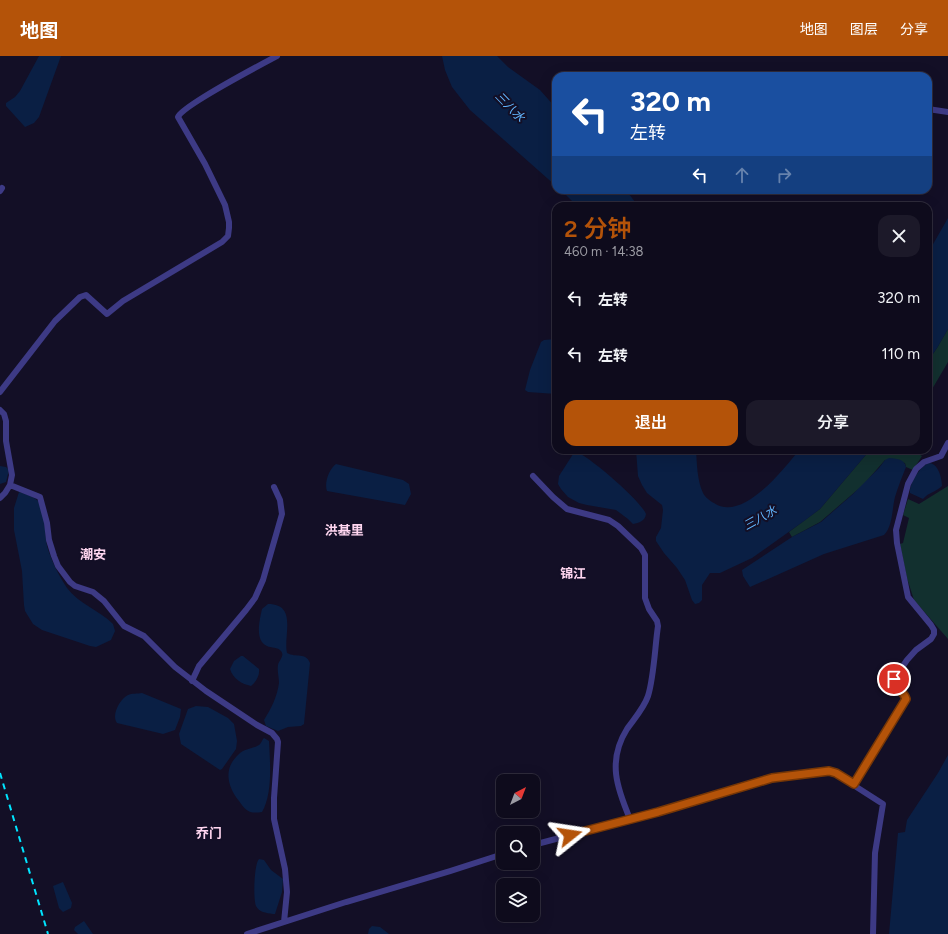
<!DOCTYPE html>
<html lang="zh">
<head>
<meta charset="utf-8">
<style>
	:root { --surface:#0e0b1c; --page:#1c1929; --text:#f1f3f6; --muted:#9b9ba3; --line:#2e2b3b; --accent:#b45309 }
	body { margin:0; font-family:Figtree,"Noto Sans SC",sans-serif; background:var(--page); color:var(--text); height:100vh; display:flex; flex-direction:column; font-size:15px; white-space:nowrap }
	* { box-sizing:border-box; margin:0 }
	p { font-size:13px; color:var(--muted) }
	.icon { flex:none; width:22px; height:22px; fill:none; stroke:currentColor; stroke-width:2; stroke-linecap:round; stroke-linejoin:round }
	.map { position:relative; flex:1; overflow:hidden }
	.sheet { position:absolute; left:552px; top:146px; width:380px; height:252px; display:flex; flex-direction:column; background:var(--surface); border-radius:12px; box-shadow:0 4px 16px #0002,0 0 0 1px var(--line) }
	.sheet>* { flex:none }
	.hud { position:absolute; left:552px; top:16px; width:380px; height:122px; border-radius:12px; box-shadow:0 4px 16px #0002,0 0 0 1px var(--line); background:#1a4fa0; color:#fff; overflow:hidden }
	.needle { width:26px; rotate:42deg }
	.controls { position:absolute; left:496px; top:718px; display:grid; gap:8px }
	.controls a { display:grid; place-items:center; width:44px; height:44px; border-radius:8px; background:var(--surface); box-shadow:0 4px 16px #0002,0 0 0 1px var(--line); font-size:20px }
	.pin { position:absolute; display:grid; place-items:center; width:34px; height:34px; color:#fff; margin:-17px; border:2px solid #fff; border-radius:50%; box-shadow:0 1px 4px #0007 }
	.me { position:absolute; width:44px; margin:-22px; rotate:75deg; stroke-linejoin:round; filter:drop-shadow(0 0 3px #0008) }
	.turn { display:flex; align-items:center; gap:14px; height:84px; padding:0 12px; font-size:18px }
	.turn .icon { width:52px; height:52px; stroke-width:2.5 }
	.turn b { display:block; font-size:28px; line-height:34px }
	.lanes { display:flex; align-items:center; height:38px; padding:0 12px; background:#0003; justify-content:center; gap:20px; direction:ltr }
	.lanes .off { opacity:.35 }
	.round { display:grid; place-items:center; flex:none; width:42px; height:42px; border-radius:12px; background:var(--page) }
	.headline { display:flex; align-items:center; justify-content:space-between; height:68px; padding:0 12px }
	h1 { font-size:24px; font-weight:600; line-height:30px; color:var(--accent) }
	.cta { display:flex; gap:8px; margin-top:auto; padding:8px 12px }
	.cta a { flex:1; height:46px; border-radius:12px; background:var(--accent); color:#fff; font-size:16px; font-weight:600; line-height:46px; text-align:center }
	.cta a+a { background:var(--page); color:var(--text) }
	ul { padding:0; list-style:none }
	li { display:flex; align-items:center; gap:12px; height:56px; padding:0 12px }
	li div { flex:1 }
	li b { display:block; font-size:15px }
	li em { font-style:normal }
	header { display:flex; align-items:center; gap:24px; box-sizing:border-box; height:56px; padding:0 20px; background:var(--accent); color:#fff }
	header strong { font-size:19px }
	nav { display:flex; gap:22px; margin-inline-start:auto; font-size:14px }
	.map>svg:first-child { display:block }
	.green { fill:#12302f }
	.water { fill:#0a1f44 }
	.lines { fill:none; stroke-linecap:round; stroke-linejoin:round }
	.minor { stroke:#3d3a85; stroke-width:6 }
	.rail { stroke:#00e5ff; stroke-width:2; stroke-dasharray:6 5; stroke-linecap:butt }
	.route-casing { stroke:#753606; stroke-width:10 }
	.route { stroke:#b45309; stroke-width:7 }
	.labels { text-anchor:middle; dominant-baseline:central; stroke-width:4; stroke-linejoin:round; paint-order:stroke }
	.water-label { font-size:12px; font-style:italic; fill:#62b6ff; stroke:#130f26 }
	.quarter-label { font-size:13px; font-weight:bold; fill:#ffd6f0; stroke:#130f26 }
</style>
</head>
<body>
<header>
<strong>地图</strong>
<nav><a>地图</a><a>图层</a><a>分享</a></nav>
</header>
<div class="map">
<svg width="948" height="878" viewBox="0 0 948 878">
	<rect width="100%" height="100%" fill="#130f26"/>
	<path class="green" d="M948 273V306L928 340V305L937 292Z
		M870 394H912L922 400 913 414 906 411 905 407 885 404 863 429 820 466 792 481 789 476 820 453Z
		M948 430V583L914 544 907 522 900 488 903 487 909 462 903 459 908 443 919 448Z"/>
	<path class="water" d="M39 0H61L39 61 34 67 25 71 6 50V47L15 41 20 35Z
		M442 0H497L508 11 540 34 556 52V130L470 54 452 31 445 14Z
		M561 134H626L638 150H577Z
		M948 162V273L937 292 928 305V197Z
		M556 283V338L528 336 525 334 530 314 541 286 544 284Z
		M636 394H696C697 408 697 424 703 437 705 441 710 445 714 447 742 467 784 413 799 394H870L820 453 804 465 752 502 720 517H710L702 529V544L699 547 695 548 692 544 685 524 677 512 664 497 656 485V481L661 472 663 454 662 449 647 437 642 429 638 420Z
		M575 395C589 400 641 445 646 458 645 465 639 467 633 468L628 463 616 454 587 449 579 447 568 441 561 433 558 428 559 420Z
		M889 402C896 403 904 402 906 411 902 421 898 431 895 441 892 452 893 470 884 479L824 498 750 531 743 520 742 514 792 481 821 466 853 438 879 412 885 404Z
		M929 407C938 407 942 422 942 430 936 436 929 436 923 443L910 437C909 428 920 410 929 407Z
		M336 408 403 424 409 428 411 438 405 449 327 435C324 427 329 413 336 408Z
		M0 410 6 411 9 414 6 426 0 428Z
		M19 436C25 438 33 440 38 445 45 454 45 479 47 490 51 504 59 520 67 532 79 548 99 554 113 568L115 575 111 584 96 591 90 590 42 574 33 568 25 555 24 549 22 515 14 474V452Z
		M268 548C298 548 283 580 287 597 296 602 306 596 310 607L304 668 301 670 288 671 278 675 266 670 264 664C271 653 277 641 279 627 279 621 277 615 278 609 279 604 285 600 281 595 278 591 271 592 267 590 254 584 260 563 262 553Z
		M241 600H243L259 613C260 619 256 626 251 630 242 628 233 623 230 613L234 605Z
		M142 637 181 653 180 661 175 674 163 678 159 677 117 667C111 659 120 643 128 639 132 637 137 638 142 637Z
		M196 650 208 651 228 662 234 668 237 685 236 693 222 713 220 714 181 688 179 678 188 653Z
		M264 682 269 685C270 706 273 737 262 756 249 758 246 755 239 745 227 730 223 712 239 698 244 693 253 693 259 689 261 688 262 684 264 682Z
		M948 699V878H889L898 777 905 776 907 764 938 717Z
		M259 803 264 804 271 814 283 823 282 836 275 858H273C266 857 259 856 256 850 253 843 254 808 259 803Z
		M63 826 72 847 71 852 63 856 59 852 53 830Z
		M84 865 93 878H78L74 874 75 871Z
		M372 870 380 871 389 878H368L369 873Z"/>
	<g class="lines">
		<path class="minor" d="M725 19 732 20
			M928 53 948 56
			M0 135 2 132
			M0 336 55 265 80 241 86 239 107 258 123 245 222 186 228 180 229 172V166L225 149 205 108 178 61C182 50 262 8 277 0
			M0 354 4 358 6 365V385L12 419 10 429 5 437 0 442
			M533 420 553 441 567 453 609 464 618 470 641 492 645 499V542L649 553 657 565 658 570C655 590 654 621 648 640 644 652 634 663 627 673 607 705 617 732 630 763
			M10 429 40 441 47 467 49 484 54 500 58 510 70 526 75 530 93 536 104 545 124 570 144 580 175 611 206 635 257 669 272 677 277 683 278 686 274 742V763L285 813 287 836 284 866
			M192 625 199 610 246 554 255 542 263 524 282 458 280 444 274 431
			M854 728 906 643C904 636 895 631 894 623L907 604 916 594 931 583 934 578V574L931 569 908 541 897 487 896 474 908 428 916 413 924 406 941 400 948 387
			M533 789 658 756 772 722 826 715 833 716 883 748 875 797 873 878
			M247 878 346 846 450 815 503 798"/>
		<path class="rail" d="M0 717 48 878"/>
	</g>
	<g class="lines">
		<defs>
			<path id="route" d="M570 779 658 756 772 722 829 715 836 717 854 728 906 643C904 636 895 631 894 623"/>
		</defs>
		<use href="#route" class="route-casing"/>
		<use href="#route" class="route"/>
	</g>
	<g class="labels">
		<g class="water-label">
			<text transform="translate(510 51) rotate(46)">三八水</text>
			<text transform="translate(760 462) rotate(-29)">三八水</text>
		</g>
		<g class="quarter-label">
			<text x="344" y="474">洪基里</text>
			<text x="93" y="498">潮安</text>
			<text x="573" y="517">锦江</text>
			<text x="209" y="777">乔门</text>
		</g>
	</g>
</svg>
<div class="controls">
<a><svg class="needle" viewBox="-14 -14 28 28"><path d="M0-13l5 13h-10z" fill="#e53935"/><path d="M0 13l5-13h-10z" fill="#9b9ba3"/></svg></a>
<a><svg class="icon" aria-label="search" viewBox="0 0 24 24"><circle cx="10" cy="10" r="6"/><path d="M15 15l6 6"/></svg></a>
<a><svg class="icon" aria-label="layers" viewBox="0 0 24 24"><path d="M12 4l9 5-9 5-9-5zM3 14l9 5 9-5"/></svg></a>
</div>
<div class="pin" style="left:894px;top:623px;background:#d93025"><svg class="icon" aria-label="arrive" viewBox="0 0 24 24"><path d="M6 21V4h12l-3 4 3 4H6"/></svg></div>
<svg class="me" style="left:570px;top:779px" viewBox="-20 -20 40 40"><path d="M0-17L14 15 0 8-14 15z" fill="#b45309" stroke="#fff" stroke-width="4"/></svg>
<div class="hud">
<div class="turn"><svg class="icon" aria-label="left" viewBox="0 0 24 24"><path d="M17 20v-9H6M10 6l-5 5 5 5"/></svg><div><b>320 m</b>左转</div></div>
<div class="lanes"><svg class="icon" aria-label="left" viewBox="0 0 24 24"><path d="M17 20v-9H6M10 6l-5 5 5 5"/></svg><svg class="icon off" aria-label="ahead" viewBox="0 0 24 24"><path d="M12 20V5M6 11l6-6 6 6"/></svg><svg class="icon off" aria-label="right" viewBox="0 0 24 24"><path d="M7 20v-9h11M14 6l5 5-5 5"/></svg></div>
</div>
<section class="sheet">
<div class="headline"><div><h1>2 分钟</h1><p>460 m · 14:38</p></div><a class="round"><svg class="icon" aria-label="close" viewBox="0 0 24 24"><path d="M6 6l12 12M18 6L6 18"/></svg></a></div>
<ul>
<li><svg class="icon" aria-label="left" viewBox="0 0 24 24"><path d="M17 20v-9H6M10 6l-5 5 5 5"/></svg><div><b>左转</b></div><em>320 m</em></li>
<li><svg class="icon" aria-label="left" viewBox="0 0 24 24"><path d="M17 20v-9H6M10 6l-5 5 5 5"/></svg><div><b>左转</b></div><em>110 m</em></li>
</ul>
<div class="cta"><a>退出</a><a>分享</a></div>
</section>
</div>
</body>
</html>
